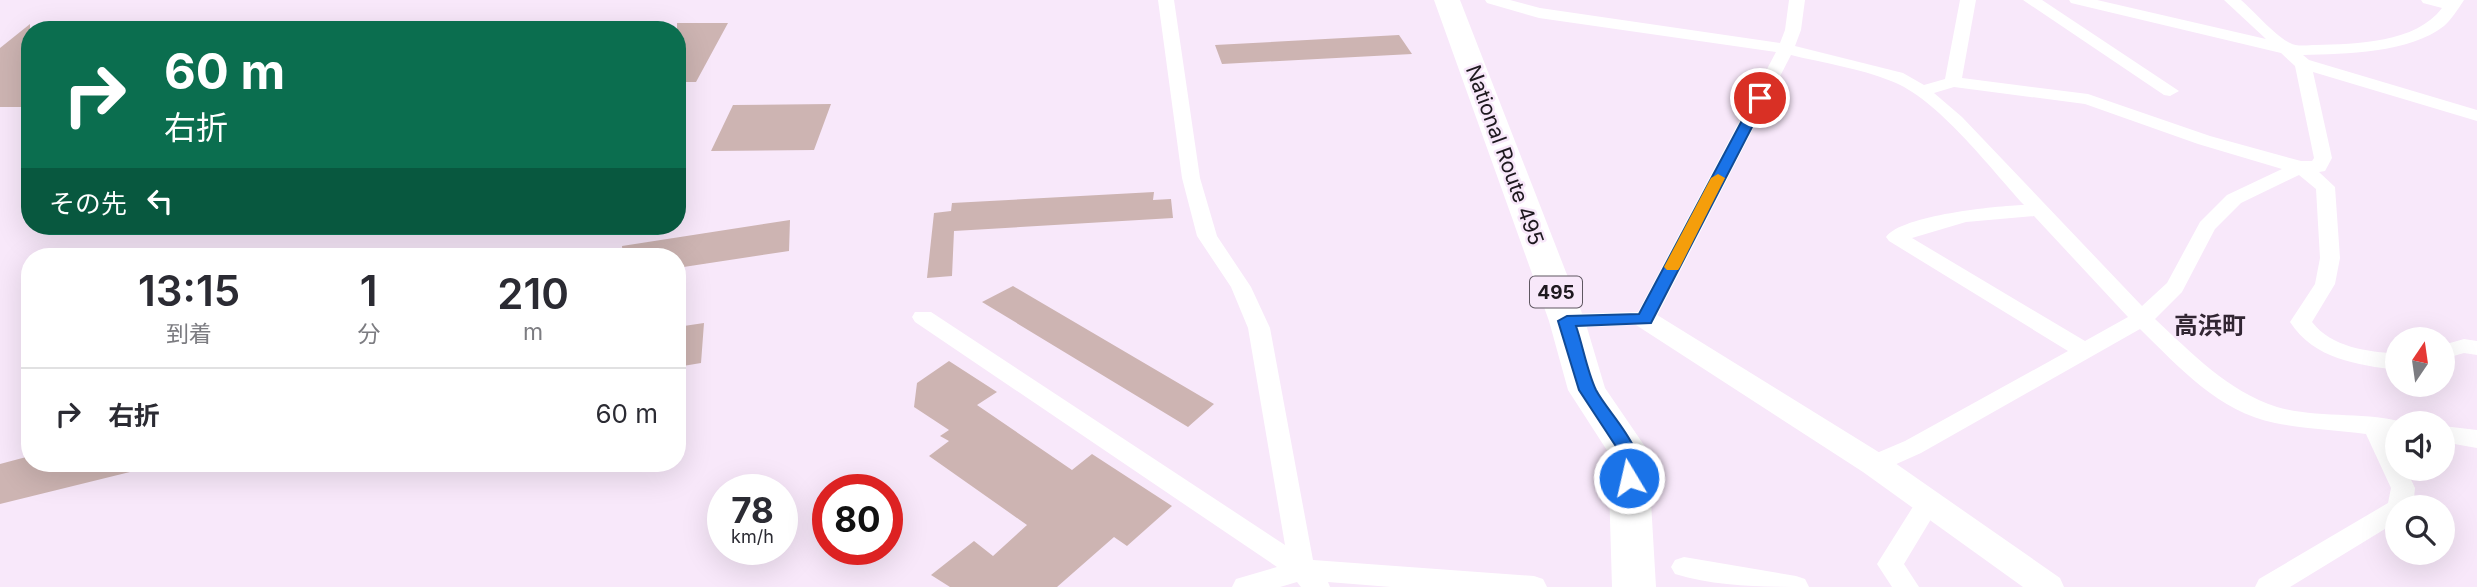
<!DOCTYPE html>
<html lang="ja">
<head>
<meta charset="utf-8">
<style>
	:root { --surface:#fff; --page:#f7f7f7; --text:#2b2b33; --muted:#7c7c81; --line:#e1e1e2 }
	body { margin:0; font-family:Inter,"Noto Sans JP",sans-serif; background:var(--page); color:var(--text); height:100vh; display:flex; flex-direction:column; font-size:26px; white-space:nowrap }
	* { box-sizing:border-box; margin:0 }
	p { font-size:23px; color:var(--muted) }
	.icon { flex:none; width:38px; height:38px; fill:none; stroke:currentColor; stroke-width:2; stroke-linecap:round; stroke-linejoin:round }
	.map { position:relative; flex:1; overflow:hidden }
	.sheet { position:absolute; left:21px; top:248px; width:665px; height:224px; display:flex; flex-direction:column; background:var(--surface); border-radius:28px; box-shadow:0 7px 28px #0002 }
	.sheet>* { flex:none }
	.top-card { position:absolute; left:21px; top:21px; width:665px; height:214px; border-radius:28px; box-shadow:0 7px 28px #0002; background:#0b6e4f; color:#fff; overflow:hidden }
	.needle { width:46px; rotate:13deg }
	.tools { position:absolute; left:2385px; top:327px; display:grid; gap:14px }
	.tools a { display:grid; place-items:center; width:70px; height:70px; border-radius:50%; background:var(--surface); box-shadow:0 7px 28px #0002; font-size:35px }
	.speed { position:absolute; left:707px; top:474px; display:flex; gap:14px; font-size:35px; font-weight:700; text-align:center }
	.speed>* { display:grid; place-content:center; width:91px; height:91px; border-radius:50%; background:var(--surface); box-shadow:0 7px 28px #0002; line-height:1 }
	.speed small { font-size:18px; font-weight:400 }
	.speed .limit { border:10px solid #d22; background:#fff; color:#111 }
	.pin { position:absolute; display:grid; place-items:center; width:60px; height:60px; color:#fff; margin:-30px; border:4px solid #fff; border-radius:50%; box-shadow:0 2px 7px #0007 }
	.me { position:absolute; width:77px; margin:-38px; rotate:351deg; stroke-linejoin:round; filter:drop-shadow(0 0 5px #0008) }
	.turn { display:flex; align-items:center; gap:24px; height:147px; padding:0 28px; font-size:32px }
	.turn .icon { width:91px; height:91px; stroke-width:2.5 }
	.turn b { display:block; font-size:49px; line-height:60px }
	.then { display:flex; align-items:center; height:66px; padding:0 28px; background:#0003; gap:14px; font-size:26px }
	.eta { display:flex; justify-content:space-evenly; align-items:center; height:119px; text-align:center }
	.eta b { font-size:42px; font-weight:600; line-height:49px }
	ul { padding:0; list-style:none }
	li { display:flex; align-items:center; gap:21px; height:91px; padding:0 28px; border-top:2px solid var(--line) }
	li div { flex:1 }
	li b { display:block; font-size:26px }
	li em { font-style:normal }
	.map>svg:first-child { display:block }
	.building { fill:#cdb4b2 }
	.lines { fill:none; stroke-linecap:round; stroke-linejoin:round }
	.minor { fill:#fff; fill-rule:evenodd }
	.tertiary { fill:#fff; fill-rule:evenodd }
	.trunk { fill:#fff; fill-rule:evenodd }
	.route { fill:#1a73e8; stroke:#114b97; stroke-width:2 }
	.slow { fill:#f59e0b }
	.labels { text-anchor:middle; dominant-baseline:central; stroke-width:5; stroke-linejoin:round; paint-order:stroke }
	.shield { fill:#f8e8fa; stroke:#5f5761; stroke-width:2 }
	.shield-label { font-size:19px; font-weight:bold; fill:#1e191f }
	.street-label { font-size:21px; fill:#1e191f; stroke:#f8e8fa }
	.quarter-label { font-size:24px; font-weight:bold; fill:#322633; stroke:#f8e8fa }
</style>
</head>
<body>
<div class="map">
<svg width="2477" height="587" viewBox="0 0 2477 587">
	<rect width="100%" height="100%" fill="#f8e8fa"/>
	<path class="building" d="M677 23H728L696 82H677Z
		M30 24V107H0V48Z
		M1399 35 1412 54 1222 64 1215 45Z
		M831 104 814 150 711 151 733 105Z
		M1154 192 1153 200 1171 199 1173 218 954 231 952 276 927 278 934 213 951 211 952 203Z
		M790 220 789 251 677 268V257H623L622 246Z
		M1013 286 1214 404 1188 427 982 302Z
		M704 323 701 363 677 367V327Z
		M949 361 997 392 977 405 1072 470 1092 454 1172 506 1127 546 1114 537 1057 587H950L931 575 974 541 993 556 1027 525 929 456 949 441 940 436 949 430 914 407 917 383Z
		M30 456V464H133L134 471 0 504V464Z"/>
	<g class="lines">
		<path class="minor" d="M1158 0H1174L1200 178 1217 236 1251 287 1270 328 1313 560 1534 576 1543 579 1547 587H1391L1328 582 1330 587H1301L1297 582 1280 587H1232L1236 579 1277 567 915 322 912 317 915 312H931L1285 545 1248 328 1231 287 1197 236 1182 178Z
			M1485 0H1510L1540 8 1780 43 1785 30 1789 0H1805L1801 30 1795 46 1903 73 1924 85 1945 79 1960 0H1976L1962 78 2088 94 2210 136 2301 161H2312L2314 158 2295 66 2281 53 2071 3 2069 0H2097L2266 39 2224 0H2241C2255 12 2274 35 2290 43 2296 47 2309 45 2316 45 2356 44 2416 43 2442 8L2423 3 2421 0H2464C2458 9 2452 19 2444 26 2410 53 2345 54 2303 55L2309 60 2477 110V121L2313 72 2332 158 2325 171 2319 172 2335 187 2340 258 2335 284 2312 322C2332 348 2367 351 2398 354V370C2357 365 2314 359 2290 322L2315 284 2320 258 2316 189 2299 175 2241 203 2215 229 2182 292 2155 319C2192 353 2227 391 2277 407 2317 419 2366 411 2406 423L2398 424V437H2391L2398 451V469H2406L2415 488 2413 508H2398V521L2290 587H2255L2259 579 2388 503 2391 488 2366 434C2336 430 2304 429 2275 423 2219 412 2179 367 2140 329L1921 453 1883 470 1874 473 1865 470 1862 464 1865 458 1905 441 2068 351 1889 241 1886 237C1902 215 1996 206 2024 205 1990 168 1937 98 1891 81 1859 68 1823 63 1791 55L1653 324 1567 328 1559 326 1556 321 1559 316 1567 314 1638 312 1776 52 1539 18 1487 3ZM1954 87 2085 104 2198 144 2282 169 2227 195 2200 222 2167 283 2142 306 1962 117 1934 93ZM2034 216 2128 317 2085 341 1912 238 1966 222Z
			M2023 0H2042L2179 91 2170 96 2164 95Z
			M2464 339 2477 341V355L2464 353 2443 359V345Z
			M2443 426 2477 430V448L2443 442Z
			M1930 492 1939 494 1942 501 1904 564 1919 587H1892L1877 564 1921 494Z
			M1684 557 1796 576 1805 579 1809 587C1764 587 1718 587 1675 574L1671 567 1675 560Z"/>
		<path class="tertiary" d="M1645 310 1654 313 1885 456 2060 578 2064 587H2023L1863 472 1636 325 1632 319 1636 313Z"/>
		<path class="trunk" d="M1434 0H1460L1585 321 1605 388 1648 451 1656 587H1612L1608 452 1568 390 1549 321Z"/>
	</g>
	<path class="route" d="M1760 94 1767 98 1651 323 1576 326C1583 346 1587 371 1596 390 1609 415 1652 453 1636 483H1623L1620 478 1619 451 1579 390 1558 321 1567 316 1639 314 1754 98Z"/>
	<path class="slow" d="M1718 174 1725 178 1680 267 1678 270H1667L1664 267 1711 178Z"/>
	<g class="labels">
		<rect class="shield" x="1530" y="276.5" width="52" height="31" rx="5"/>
		<g class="shield-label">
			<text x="1556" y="292">495</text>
		</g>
		<g class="street-label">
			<text transform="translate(1505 155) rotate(70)">National Route 495</text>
		</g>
		<g class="quarter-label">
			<text x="2210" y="325">高浜町</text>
		</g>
	</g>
</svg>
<div class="tools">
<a><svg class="needle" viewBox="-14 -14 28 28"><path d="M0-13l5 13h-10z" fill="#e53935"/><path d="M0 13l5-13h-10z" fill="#7c7c81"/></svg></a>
<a><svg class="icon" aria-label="sound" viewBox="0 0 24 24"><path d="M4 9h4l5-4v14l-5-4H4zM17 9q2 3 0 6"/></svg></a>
<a><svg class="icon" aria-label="search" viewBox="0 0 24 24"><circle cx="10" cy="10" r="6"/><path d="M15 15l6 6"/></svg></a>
</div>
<div class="speed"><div>78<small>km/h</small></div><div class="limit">80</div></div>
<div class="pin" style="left:1760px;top:98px;background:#d93025"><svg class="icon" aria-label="arrive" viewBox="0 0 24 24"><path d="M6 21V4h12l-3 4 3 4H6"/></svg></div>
<svg class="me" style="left:1629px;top:478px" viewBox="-20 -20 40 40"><circle r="17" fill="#1a73e8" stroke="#fff" stroke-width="3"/><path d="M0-11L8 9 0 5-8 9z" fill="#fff"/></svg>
<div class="top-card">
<div class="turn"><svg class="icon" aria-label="right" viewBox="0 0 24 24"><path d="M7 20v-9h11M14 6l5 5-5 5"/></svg><div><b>60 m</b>右折</div></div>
<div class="then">その先<svg class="icon" aria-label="left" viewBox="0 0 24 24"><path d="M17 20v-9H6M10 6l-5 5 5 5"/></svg></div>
</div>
<section class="sheet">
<div class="eta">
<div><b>13:15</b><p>到着</p></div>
<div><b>1</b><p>分</p></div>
<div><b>210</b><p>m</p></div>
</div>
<ul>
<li><svg class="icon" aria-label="right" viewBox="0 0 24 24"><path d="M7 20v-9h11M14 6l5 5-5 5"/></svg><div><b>右折</b></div><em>60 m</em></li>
</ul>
</section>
</div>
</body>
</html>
